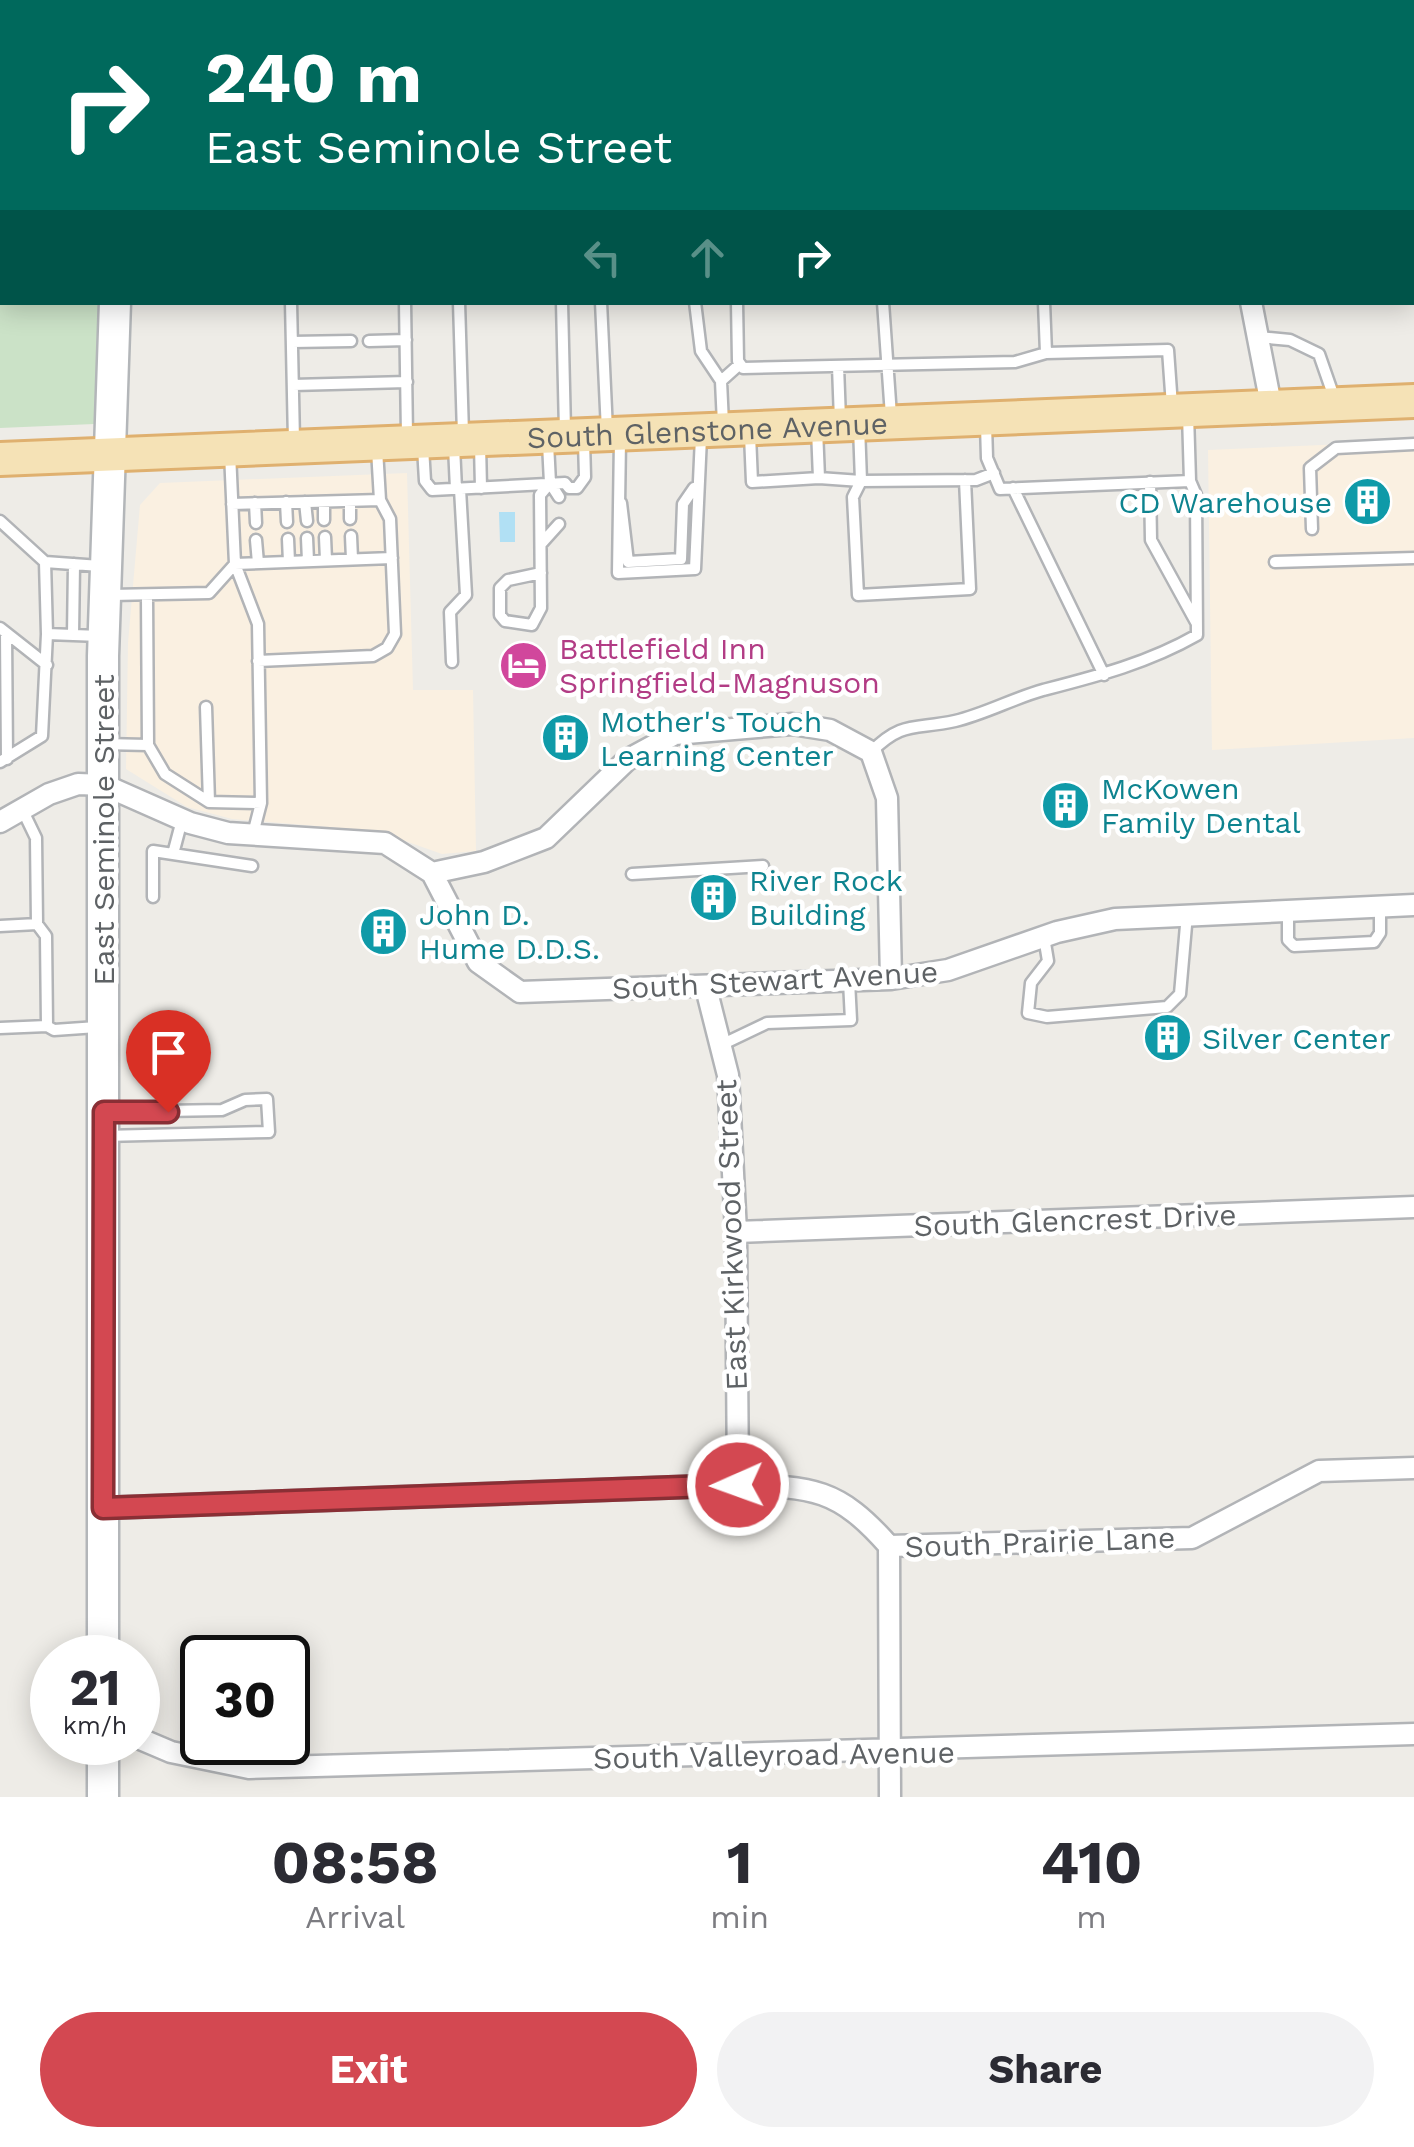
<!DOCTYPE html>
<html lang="en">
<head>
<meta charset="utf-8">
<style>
	:root { --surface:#fff; --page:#f2f2f3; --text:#2b2b33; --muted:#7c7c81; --accent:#d34851 }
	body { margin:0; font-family:"Work Sans",sans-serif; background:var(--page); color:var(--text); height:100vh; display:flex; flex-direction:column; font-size:38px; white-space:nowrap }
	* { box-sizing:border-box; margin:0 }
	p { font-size:32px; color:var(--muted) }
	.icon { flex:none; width:55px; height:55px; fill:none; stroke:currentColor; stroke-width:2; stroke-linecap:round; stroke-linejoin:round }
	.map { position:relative; height:1797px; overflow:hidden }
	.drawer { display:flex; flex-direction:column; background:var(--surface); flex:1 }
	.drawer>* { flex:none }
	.hud { position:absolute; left:0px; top:0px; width:1415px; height:305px; box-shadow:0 5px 25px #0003; background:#00695c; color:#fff; overflow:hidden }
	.speed { position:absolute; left:30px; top:1635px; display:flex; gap:20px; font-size:50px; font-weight:700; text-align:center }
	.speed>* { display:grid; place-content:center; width:130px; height:130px; border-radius:50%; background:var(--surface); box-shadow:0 5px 25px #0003; line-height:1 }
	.speed small { font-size:25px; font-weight:400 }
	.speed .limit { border:5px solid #111; border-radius:15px; background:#fff; color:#111 }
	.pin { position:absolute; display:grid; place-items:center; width:85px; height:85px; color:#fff; margin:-102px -42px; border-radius:50% 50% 50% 0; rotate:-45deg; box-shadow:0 0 10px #0007 }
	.pin .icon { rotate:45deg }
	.me { position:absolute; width:110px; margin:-55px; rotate:268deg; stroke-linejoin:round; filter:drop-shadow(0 0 8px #0008) }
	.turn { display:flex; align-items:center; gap:35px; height:210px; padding:0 40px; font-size:45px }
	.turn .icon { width:130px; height:130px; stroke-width:2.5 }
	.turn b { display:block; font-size:70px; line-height:85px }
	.lanes { display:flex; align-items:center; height:95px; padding:0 40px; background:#0003; justify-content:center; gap:50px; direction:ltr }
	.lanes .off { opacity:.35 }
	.eta { display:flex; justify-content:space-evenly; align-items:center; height:170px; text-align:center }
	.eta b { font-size:60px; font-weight:700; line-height:70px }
	.button { display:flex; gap:20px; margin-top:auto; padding:20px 40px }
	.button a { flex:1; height:115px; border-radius:60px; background:var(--accent); color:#fff; font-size:40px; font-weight:700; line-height:115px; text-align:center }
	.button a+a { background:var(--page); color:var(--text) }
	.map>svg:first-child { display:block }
	.commercial { fill:#faf0e1 }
	.green { fill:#cbe2c7 }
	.water { fill:#b1e0f4 }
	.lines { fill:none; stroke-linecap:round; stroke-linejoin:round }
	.lane-casing { stroke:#b2b4b7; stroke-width:15 }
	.street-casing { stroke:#b2b4b7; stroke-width:25 }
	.secondary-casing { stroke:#b3b6b9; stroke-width:35 }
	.primary-casing { stroke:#dfb06f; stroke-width:38 }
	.lane { stroke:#fff; stroke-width:10 }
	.street { stroke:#fff; stroke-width:20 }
	.secondary { stroke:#fff; stroke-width:30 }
	.primary { stroke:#f5e2b6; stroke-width:32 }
	.route-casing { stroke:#892f35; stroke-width:25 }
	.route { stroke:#d34851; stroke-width:18 }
	.labels { text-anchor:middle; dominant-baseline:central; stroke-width:9; stroke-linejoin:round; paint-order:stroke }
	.street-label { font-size:30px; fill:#5e6265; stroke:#fff }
	.culture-label { font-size:30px; fill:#0d838f; stroke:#fff; text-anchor:start }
	.hotel-label { font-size:30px; fill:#b23c85; stroke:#fff; text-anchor:start }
</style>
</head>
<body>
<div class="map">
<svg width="1414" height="1797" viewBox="0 0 1414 1797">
	<rect width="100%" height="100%" fill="#eeece7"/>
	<path class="commercial" d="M134 0H640V2H134Z
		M1414 441V738L1212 750 1208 450Z
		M407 473 413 690H473L476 851 442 854 377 831 232 819 187 807 126 769 128 643 140 505 160 483Z"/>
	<path class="green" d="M0 0H92L2 2V302L99 303 100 415 94 424 0 428Z"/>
	<path class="water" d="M499 512H515V542H500Z"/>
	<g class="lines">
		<defs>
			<path id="lane" d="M169 0V2
				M578 0V2
				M839 0 840 2
				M894 0V2
				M1412 74H1414
				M1412 164H1414
				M1412 204H1414
				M1412 239H1414
				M291 302 294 441
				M405 302 407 436
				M459 302 463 434
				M562 302 565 431
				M601 302 607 431
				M695 302 701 351 721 381
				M737 302 738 361 743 368 1015 362 1046 353
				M883 302 891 416
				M1044 302 1046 353 1168 350 1172 406
				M1258 337 1290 340 1319 354 1335 400
				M369 341 406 340
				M292 342 351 341
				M838 366 840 420
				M293 385 407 382
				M723 424 721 381 740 364
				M986 425 987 458 1000 489 1190 481 1188 414
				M859 426 861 481 976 480 994 473
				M750 435 752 482 819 478 817 429
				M620 440 618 573 695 569 701 437
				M480 445 481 488
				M454 446 456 489
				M423 447 425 481 432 490 565 483 569 488H577L585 477 584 441
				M819 478 861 481 853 497 858 595 970 589 965 480
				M1150 482 1151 540 1196 622
				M550 483 559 497
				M1013 488 1104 675
				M350 501V519
				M286 502 287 522
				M305 502 307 521
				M324 502V520
				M255 503 256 523
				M621 503 628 562 681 559 683 504 694 488
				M232 504 380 500 377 449
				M0 521 45 562 100 566
				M1312 529 1310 468 1336 448 1414 444
				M351 536 352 559
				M325 537 326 560
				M307 538 308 561
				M288 539 289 562
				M256 540 258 563
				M541 544 559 524
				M45 562 47 634 100 636
				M1275 562 1414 558
				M541 573 508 580 500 588V615L505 621 532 625 541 608 540 495 550 483 548 443
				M111 595 209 593 235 564 230 453
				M147 597 148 745 165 774 209 802 261 803
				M0 628 47 665
				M6 633 7 759
				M73 635 74 564
				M258 661 373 656 387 648 395 634 390 519 380 500
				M452 662 450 612 466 595 460 489
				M206 707 209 802
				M104 744 148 745
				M871 752C903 720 915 730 955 721 985 714 1014 698 1043 690 1097 676 1148 663 1197 635L1196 495 1190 481
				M0 762 42 736 47 634
				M22 809 36 838 37 924 46 936 47 1026 54 1030 97 1027
				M182 820 173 854 252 866
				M253 834 261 803 258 624 235 564 392 558
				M632 874 763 866
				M153 897V851L173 854
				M1288 910V940L1294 946 1374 942 1380 933V907
				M0 926 37 924
				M1044 937 1048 961 1031 983 1028 1013 1047 1017 1167 1007 1180 994 1187 914
				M0 1028 47 1026
				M721 1045 767 1023 851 1020 849 981
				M104 1136 269 1132 267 1099 245 1100 222 1110 105 1112"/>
			<path id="street" d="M1154 0V2
				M0 115H2
				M1251 302 1272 410
				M0 822 49 794 78 784 104 785 190 823 228 833 385 843 432 873 484 862 546 838 627 760 675 734 792 724 830 730 871 752 887 798 891 979
				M432 873 478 962 520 992 891 979 948 970 1057 932 1115 919 1414 905
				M706 988 728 1075 736 1232 738 1485
				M736 1232 1414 1207
				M103 1508 738 1485C813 1487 838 1488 889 1546
				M889 1546 1192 1538 1319 1471 1414 1468
				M889 1546 890 1797
				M138 1738 171 1752 249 1768 1414 1734"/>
			<path id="secondary" d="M104 0V2
				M103 1658V656L115 302
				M103 1742V1797"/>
			<g id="primary">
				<path id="s1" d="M0 459 1414 401"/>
			</g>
		</defs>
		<use href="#lane" class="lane-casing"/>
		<use href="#street" class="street-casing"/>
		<use href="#secondary" class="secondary-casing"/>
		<use href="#primary" class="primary-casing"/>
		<use href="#lane" class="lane"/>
		<use href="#street" class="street"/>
		<use href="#secondary" class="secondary"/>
		<use href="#primary" class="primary"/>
	</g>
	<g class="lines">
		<defs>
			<path id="route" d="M168 1112H104L103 1508 738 1485"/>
		</defs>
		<use href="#route" class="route-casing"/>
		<use href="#route" class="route"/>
	</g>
	<defs>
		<symbol id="building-disc" viewBox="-11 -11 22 22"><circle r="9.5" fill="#0f9aa8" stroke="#fff"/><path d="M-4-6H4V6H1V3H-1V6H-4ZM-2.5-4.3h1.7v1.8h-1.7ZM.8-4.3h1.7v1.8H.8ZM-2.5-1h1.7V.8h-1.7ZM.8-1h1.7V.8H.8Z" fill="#fff"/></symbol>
		<symbol id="hotel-disc" viewBox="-11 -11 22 22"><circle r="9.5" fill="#d1479c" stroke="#fff"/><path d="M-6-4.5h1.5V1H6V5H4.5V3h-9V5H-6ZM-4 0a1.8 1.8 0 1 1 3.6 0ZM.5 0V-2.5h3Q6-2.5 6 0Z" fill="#fff"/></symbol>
	</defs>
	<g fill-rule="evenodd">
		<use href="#building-disc" x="1340" y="474" width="55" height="55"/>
		<use href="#hotel-disc" x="496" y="638" width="55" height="55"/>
		<use href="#building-disc" x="538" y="710" width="55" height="55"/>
		<use href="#building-disc" x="1038" y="778" width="55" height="55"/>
		<use href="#building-disc" x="686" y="870" width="55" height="55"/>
		<use href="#building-disc" x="356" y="904" width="55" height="55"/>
		<use href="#building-disc" x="1140" y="1010" width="55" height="55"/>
	</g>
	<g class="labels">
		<g class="street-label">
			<text stroke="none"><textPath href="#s1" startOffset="708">South Glenstone Avenue</textPath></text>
			<text transform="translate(103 830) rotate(-90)">East Seminole Street</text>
			<text transform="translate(775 980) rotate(-3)">South Stewart Avenue</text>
			<text transform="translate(1075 1220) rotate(-2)">South Glencrest Drive</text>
			<text transform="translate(731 1235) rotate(-92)">East Kirkwood Street</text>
			<text transform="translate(1040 1542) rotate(-2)">South Prairie Lane</text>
			<text transform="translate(774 1755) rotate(-1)">South Valleyroad Avenue</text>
		</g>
		<g class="culture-label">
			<text x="1332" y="502" text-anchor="end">CD Warehouse</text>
			<text x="600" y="721">Mother's Touch<tspan x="600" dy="34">Learning Center</tspan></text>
			<text x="1101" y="788">McKowen<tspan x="1101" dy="34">Family Dental</tspan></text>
			<text x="749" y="880">River Rock<tspan x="749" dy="34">Building</tspan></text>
			<text x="419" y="914">John D.<tspan x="419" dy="34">Hume D.D.S.</tspan></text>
			<text x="1202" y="1038">Silver Center</text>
		</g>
		<g class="hotel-label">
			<text x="559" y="648">Battlefield Inn<tspan x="559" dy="34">Springfield-Magnuson</tspan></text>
		</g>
	</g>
</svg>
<div class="speed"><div>21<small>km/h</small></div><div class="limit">30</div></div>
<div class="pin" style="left:168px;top:1112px;background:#d93025"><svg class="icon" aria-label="arrive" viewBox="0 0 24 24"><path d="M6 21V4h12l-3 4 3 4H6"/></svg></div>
<svg class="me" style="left:738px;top:1485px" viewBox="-20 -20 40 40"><circle r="17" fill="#d34851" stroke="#fff" stroke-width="3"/><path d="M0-11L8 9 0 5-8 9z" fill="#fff"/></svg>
<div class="hud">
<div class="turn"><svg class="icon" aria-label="right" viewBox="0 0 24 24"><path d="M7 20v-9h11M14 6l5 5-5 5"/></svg><div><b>240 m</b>East Seminole Street</div></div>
<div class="lanes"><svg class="icon off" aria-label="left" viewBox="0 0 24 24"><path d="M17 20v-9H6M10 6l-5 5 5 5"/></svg><svg class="icon off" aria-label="ahead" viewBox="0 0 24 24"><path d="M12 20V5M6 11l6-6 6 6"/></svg><svg class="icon" aria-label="right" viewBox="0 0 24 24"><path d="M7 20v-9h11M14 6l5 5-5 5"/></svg></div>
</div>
</div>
<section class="drawer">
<div class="eta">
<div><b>08:58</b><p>Arrival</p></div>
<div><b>1</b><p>min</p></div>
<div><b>410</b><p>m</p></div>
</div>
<div class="button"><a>Exit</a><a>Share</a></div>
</section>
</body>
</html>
